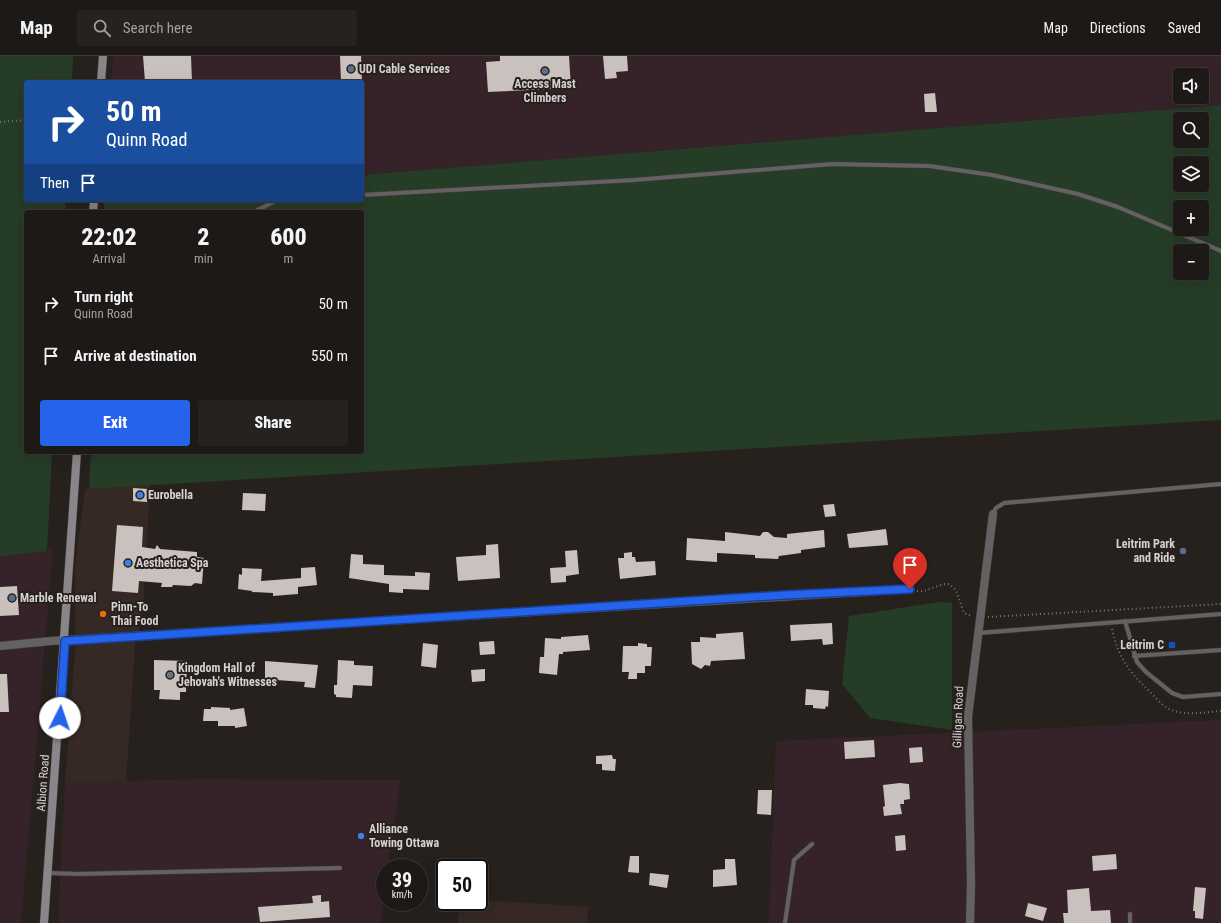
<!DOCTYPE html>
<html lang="en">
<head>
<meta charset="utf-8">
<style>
	:root { --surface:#1d1916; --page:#25221f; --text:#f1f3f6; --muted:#a0a0a1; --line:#3b3835; --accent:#2563eb }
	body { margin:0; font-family:"Roboto Condensed",sans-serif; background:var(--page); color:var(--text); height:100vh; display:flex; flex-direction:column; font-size:15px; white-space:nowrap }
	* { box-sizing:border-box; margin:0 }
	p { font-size:13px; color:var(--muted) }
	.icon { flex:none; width:22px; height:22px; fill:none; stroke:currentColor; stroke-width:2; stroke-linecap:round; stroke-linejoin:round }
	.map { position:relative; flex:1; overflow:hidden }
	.details { position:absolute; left:24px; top:154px; width:340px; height:244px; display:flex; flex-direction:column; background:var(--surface); border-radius:4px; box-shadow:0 4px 16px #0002,0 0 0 1px var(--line) }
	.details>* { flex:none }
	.top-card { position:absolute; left:24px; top:24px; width:340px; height:122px; border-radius:4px; box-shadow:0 4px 16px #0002,0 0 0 1px var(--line); background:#1a4fa0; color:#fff; overflow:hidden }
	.buttons { position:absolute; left:1173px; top:12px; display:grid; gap:8px }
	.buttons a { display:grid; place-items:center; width:36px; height:36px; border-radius:4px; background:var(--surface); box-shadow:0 4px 16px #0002,0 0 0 1px var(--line); font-size:20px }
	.speed { position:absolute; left:376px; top:803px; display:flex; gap:8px; font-size:20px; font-weight:700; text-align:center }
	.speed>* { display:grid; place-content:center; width:52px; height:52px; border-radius:50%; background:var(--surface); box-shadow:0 4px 16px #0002,0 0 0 1px var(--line); line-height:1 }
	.speed small { font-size:10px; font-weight:400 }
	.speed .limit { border:2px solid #111; border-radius:6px; background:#fff; color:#111 }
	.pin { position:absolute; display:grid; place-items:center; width:34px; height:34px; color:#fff; margin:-41px -17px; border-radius:50% 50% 50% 0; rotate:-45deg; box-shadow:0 0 4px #0007 }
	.pin .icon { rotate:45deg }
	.me { position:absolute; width:44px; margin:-22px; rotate:4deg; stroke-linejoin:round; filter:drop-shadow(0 0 3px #0008) }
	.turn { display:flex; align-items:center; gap:14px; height:84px; padding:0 16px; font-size:18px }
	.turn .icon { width:52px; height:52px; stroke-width:2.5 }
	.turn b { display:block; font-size:28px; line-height:34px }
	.then { display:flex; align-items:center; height:38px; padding:0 16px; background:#0003; gap:8px; font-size:15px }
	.eta { display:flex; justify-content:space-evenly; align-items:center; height:68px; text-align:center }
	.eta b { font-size:24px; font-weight:800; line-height:28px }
	.cta { display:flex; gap:8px; margin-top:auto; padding:8px 16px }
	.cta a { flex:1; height:46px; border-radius:4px; background:var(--accent); color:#fff; font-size:16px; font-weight:800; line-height:46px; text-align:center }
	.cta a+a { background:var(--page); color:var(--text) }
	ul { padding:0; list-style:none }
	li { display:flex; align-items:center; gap:12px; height:52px; padding:0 16px }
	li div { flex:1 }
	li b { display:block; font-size:15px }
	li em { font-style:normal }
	header { display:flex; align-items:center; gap:24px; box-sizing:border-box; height:56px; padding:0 20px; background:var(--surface); border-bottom:1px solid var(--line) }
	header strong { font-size:19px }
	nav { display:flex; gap:22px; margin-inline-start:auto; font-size:14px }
	.search { width:280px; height:36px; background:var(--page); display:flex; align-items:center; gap:10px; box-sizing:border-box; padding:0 14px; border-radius:4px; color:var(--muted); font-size:15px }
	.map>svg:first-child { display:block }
	.built { fill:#362925 }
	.industrial { fill:#362329; fill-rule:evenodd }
	.green { fill:#253c27; fill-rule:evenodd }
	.building { fill:#c9c1be }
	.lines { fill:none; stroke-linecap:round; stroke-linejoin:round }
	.lane-casing { stroke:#433d3a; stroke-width:5 }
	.street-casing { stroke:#433d3a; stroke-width:9 }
	.secondary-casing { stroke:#433d3a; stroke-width:9 }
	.path { stroke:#7a7472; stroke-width:2; stroke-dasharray:1 3; stroke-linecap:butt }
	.lane { stroke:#646163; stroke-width:4 }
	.street { stroke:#646163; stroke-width:8 }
	.secondary { stroke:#898588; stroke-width:8 }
	.route-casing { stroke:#184099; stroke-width:10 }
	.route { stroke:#2563eb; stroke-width:7 }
	.service-dot { fill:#5c6f8a; stroke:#27211e; stroke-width:1.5 }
	.shop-dot { fill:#3f7fe0; stroke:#27211e; stroke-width:1.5 }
	.food-dot { fill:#e8710a; stroke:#27211e; stroke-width:1.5 }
	.transit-dot { fill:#1a4fb4; stroke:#27211e; stroke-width:1.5 }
	.worship-dot { fill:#6b7280; stroke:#27211e; stroke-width:1.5 }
	.labels { text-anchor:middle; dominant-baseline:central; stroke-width:4; stroke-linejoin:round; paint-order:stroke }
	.poi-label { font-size:12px; font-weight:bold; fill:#d6d1d0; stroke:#27211e; text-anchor:start }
	.street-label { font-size:12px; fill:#d6d1d0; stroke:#27211e }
</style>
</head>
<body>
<header>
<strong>Map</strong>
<div class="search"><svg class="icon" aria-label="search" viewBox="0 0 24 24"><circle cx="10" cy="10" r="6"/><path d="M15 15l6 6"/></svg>Search here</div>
<nav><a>Map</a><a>Directions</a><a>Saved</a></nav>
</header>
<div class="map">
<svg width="1221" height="867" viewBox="0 0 1221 867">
	<rect width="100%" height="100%" fill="#27211e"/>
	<path class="built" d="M150 429 143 555 135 589 126 726 65 727 75 596V512L85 433Z
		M479 844 588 851 587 867H458L459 846H479Z"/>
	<path class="industrial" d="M113 0H1221V49L362 119V26H111ZM1180 19H1202V41H1180Z
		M53 493 21 867H0V499Z
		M1221 664V867H769L776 685Z
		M195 723 400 724 388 812H385V838L381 867H58L65 727Z"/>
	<path class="green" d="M0 0H73L72 26H26V144H66L65 156H26V396H52L47 495 0 500Z
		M1221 49V364L89 433 91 396H362V156H104V144H362V119ZM1180 63H1202V85H1180ZM1180 107H1202V129H1180ZM1180 151H1202V173H1180ZM1180 195H1202V217H1180Z
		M939 546 952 547V674L870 662 842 628 849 560Z"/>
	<path class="building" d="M143 0H191L192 26H145Z
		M340 0H361L362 26H341Z
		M500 0H569L571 32 488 36 486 6 500 5Z
		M603 0H627L628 15 616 16 617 22 605 23Z
		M935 37 937 56H925L924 38Z
		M133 432 148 433 147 446 133 445Z
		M243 437 266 438 265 455 242 454Z
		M834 448 836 460 825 461 823 449Z
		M117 469 143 471 142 491 155 493 157 489 160 493 197 496V501L204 502 202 528 195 527 191 530 173 529 172 531H161L162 527 139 525 138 537 112 535Z
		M886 473 888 489 849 492 847 478Z
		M824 474 825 491 801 494V497L779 500 778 503 755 502V499L717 497V506L686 504 687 482 725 485V476L760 480 763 476H768L774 481 787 482V478Z
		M498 488 500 522 458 525 456 501 486 499V489Z
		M577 494 579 518 566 520V526L551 527 550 512 566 511 565 495Z
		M632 496V501H635L636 506 655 505 656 519 620 523 618 502H624V497Z
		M351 498 363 499V508L384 509V519L415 520V516L430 517 429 534 403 533V537L389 536V528L349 522Z
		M315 511 317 529 298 531V538L273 540V537L252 536V535L238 533 239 518 242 519V512L262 513 261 525 301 522V512Z
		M17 530 19 559 0 560V531Z
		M832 567 833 588 823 589 822 583 791 585 790 569Z
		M743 576 745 603 711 605 710 610 705 609 701 613 692 608 691 586H700V581L716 582V578Z
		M588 579 590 594 563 596V598H559L557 619 539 617 540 601H544L545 582 561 583V581Z
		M494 585 495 598 480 599 479 586Z
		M423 587 438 589 436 612 421 610Z
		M638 587 647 588V591H652L651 610H645V617H637V623H628L629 616H622L623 590H638Z
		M154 604 187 605 186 636H180V644L159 643 160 634H154Z
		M338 604 354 605V609L373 610 372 630 353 629 352 642 336 641V639L334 638V629H337Z
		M265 605 318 609 315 632 304 631 305 626 276 624V629H265Z
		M485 613V625L472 626 471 614Z
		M0 618H7L9 656H0Z
		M806 633 829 635 828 651 826 650 825 653 813 652V649H805Z
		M211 651 230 652V654L244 652 247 670 235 672V670H218V665H203L204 653H211Z
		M874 684 875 701 845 703 844 686Z
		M922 691 923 706 910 707 909 692Z
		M612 699 613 703H616L615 715 602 714V708H596V700Z
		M900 727 909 728 910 743 904 744V748H900L902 758 884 760 883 751 885 750 883 729Z
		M758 734H772L771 759 757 758Z
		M905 779 906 794 896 795 895 780Z
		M1116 798 1117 813 1093 815 1092 800Z
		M630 800H639V817L628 816Z
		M725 803H735L737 829 713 831V814L725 813Z
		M650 817 669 819 667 832 649 829Z
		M1195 831 1206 832 1203 863 1195 862V855H1193Z
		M1089 832 1091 855 1110 854 1111 867H1064L1063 857H1068L1067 834Z
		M321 839V846L329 845 330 861 260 866 258 851 313 847 312 840Z
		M1028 847 1047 852 1043 865 1025 860Z"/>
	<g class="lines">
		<defs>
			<path id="lane" d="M362 139 634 124 832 108 929 110 992 119 1078 138 1118 151 1221 195
				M254 156 277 144
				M993 458 996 452 1004 447 1221 428
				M1125 565 1137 606 1146 616 1172 637 1183 641 1221 638
				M978 577 1221 558
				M1134 600 1221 594
				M49 817 78 818 340 812
				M785 867 794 804 812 788
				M1130 867V858"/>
			<path id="street" d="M0 590 51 585 910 533
				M970 867 971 828 968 661 993 458"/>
			<path id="secondary" d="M101 26 103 0
				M93 156 94 144
				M44 867 77 396"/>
		</defs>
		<use href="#lane" class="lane-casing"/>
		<use href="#street" class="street-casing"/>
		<use href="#secondary" class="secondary-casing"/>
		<path class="path" d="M0 66 26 64
			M917 535C927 537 938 527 949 528L956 534 964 557 972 560
			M988 561 1221 548
			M1112 573C1119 604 1129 615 1151 637 1157 643 1163 651 1172 654 1186 660 1206 656 1221 655"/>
		<use href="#lane" class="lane"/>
		<use href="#street" class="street"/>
		<use href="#secondary" class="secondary"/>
	</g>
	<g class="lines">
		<defs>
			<path id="route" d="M60 662 65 585 785 539 910 533"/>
		</defs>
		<use href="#route" class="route-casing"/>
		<use href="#route" class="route"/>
	</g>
	<g class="service-dot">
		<circle cx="351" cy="13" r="4"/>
		<circle cx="545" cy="15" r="4"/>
		<circle cx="1183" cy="495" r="4"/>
		<circle cx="12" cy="542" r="4"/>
	</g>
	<g class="shop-dot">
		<circle cx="140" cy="439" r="4"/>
		<circle cx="128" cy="507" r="4"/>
		<circle cx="361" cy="780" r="4"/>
	</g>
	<circle class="food-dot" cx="103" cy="558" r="4"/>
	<rect class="transit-dot" x="1168" y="585" width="8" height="8" rx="2"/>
	<circle class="worship-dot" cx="170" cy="619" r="4"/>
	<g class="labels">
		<g class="poi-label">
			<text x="359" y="13">UDI Cable Services</text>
			<text x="545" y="28" text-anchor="middle">Access Mast<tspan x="545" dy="14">Climbers</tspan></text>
			<text x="148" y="439">Eurobella</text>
			<text x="1175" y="488" text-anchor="end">Leitrim Park<tspan x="1175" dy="14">and Ride</tspan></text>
			<text x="136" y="507">Aesthetica Spa</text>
			<text x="20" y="542">Marble Renewal</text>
			<text x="111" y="551">Pinn-To<tspan x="111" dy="14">Thai Food</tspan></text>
			<text x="1164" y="589" text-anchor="end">Leitrim C</text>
			<text x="178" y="612">Kingdom Hall of<tspan x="178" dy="14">Jehovah's Witnesses</tspan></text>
			<text x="369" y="773">Alliance<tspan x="369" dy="14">Towing Ottawa</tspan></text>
		</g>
		<g class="street-label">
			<text transform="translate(958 661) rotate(-88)">Gilligan Road</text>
			<text transform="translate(43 727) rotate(-86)">Albion Road</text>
		</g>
	</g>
</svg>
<div class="buttons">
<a><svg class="icon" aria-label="sound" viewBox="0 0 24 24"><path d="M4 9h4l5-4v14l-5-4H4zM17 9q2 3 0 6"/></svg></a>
<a><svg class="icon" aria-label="search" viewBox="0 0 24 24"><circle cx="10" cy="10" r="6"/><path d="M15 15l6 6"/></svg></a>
<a><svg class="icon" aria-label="layers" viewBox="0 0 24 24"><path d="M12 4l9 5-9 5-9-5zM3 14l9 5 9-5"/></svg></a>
<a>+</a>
<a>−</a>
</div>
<div class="speed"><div>39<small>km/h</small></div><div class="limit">50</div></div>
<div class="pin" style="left:910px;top:533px;background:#d93025"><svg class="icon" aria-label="arrive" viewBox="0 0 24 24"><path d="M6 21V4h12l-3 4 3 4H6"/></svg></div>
<svg class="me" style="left:60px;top:662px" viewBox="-20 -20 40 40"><circle r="19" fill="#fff"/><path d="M0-13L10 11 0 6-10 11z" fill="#2563eb"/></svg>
<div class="top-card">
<div class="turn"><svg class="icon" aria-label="right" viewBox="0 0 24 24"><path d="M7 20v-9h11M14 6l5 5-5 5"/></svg><div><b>50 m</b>Quinn Road</div></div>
<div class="then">Then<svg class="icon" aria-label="arrive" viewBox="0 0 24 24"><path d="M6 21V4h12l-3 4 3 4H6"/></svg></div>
</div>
<section class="details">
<div class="eta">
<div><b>22:02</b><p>Arrival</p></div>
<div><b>2</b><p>min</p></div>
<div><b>600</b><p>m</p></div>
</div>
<ul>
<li><svg class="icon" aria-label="right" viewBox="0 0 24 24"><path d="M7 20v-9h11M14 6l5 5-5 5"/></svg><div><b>Turn right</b><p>Quinn Road</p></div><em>50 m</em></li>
<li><svg class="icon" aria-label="arrive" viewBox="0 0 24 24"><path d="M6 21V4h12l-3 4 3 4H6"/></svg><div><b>Arrive at destination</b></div><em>550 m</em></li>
</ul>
<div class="cta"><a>Exit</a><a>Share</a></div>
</section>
</div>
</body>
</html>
